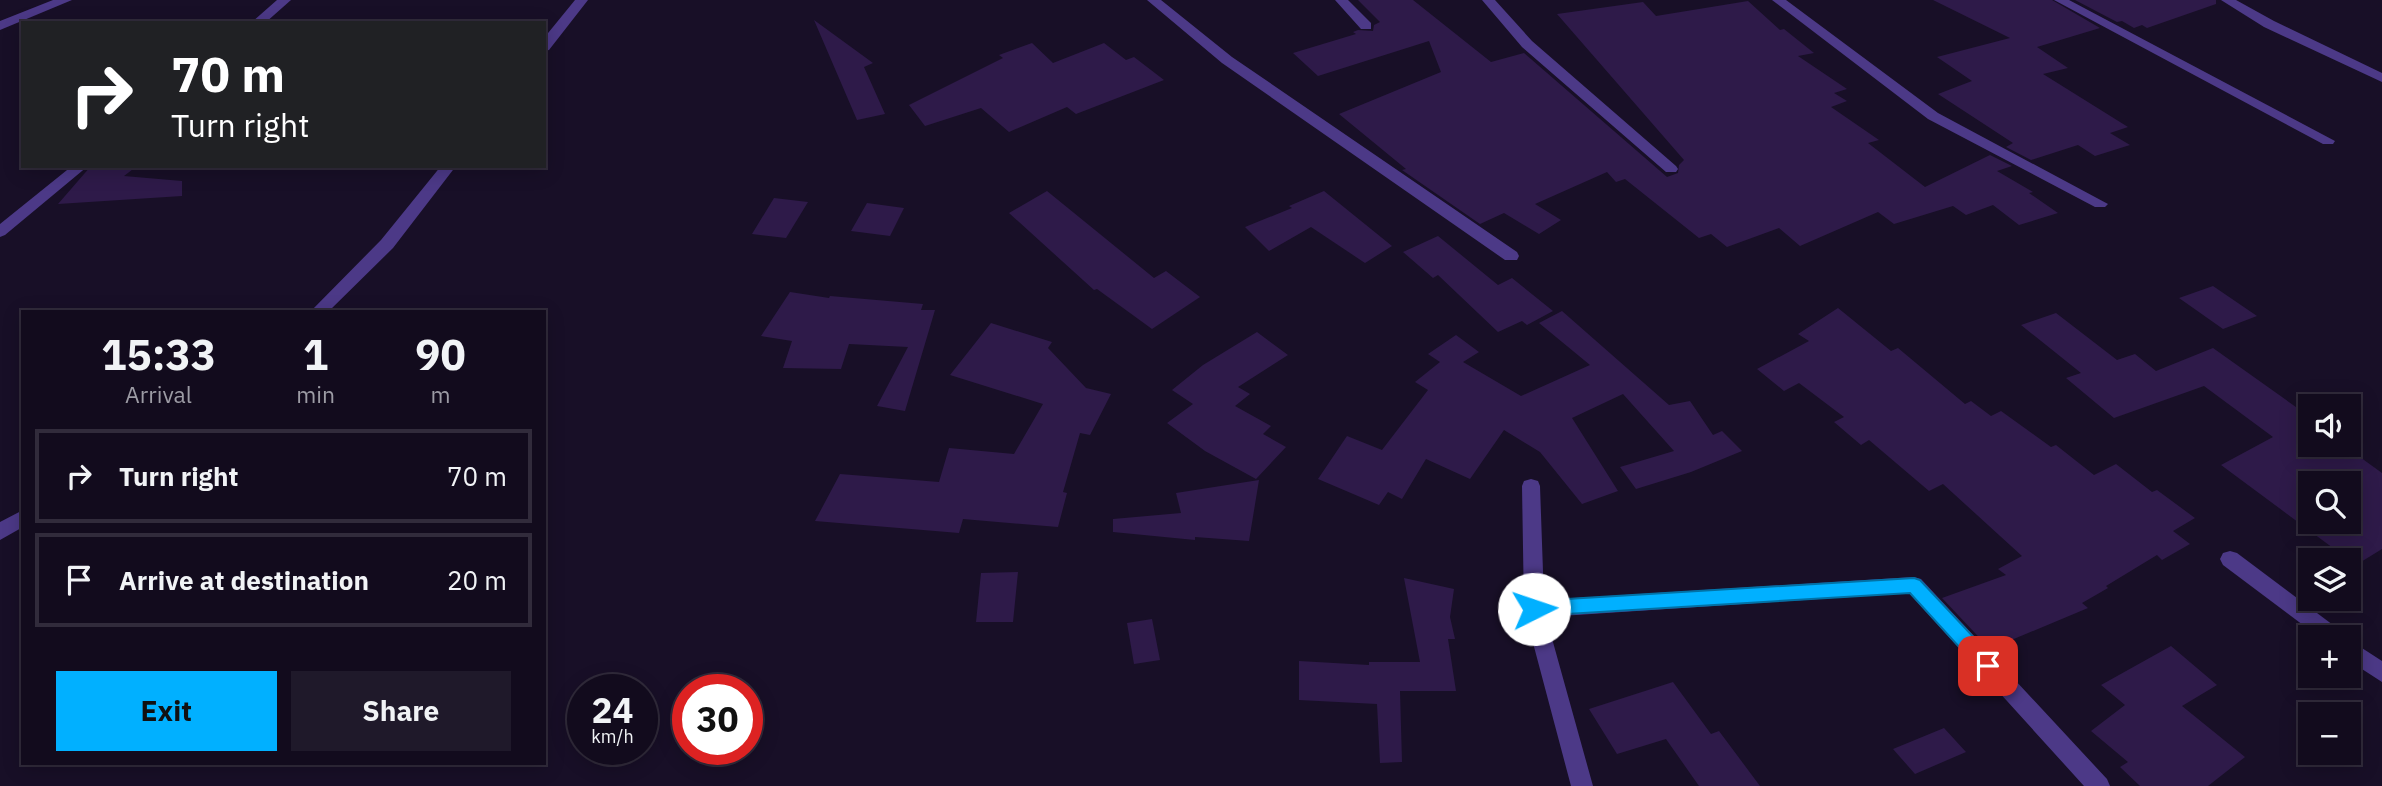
<!DOCTYPE html>
<html lang="en">
<head>
<meta charset="utf-8">
<style>
	:root { --surface:#120b1d; --page:#1f192a; --text:#f1f3f6; --muted:#9c9ba4; --line:#312b3b; --accent:#01b0ff }
	body { margin:0; font-family:"IBM Plex Sans",sans-serif; background:var(--page); color:var(--text); height:100vh; display:flex; flex-direction:column; font-size:26px; white-space:nowrap }
	* { box-sizing:border-box; margin:0 }
	p { font-size:23px; color:var(--muted) }
	.icon { flex:none; width:38px; height:38px; fill:none; stroke:currentColor; stroke-width:2; stroke-linecap:round; stroke-linejoin:round }
	.map { position:relative; flex:1; overflow:hidden }
	.drawer { position:absolute; left:21px; top:310px; width:525px; height:455px; display:flex; flex-direction:column; background:var(--surface); border-radius:0px; box-shadow:0 4px 18px #0003,0 0 0 2px var(--line) }
	.drawer>* { flex:none }
	.hud { position:absolute; left:21px; top:21px; width:525px; height:147px; border-radius:0px; box-shadow:0 4px 18px #0003,0 0 0 2px var(--line); background:#202124; color:#fff; overflow:hidden }
	.fabs { position:absolute; left:2298px; top:394px; display:grid; gap:14px }
	.fabs a { display:grid; place-items:center; width:63px; height:63px; border-radius:0px; background:var(--surface); box-shadow:0 4px 18px #0003,0 0 0 2px var(--line); font-size:35px }
	.speed { position:absolute; left:567px; top:674px; display:flex; gap:14px; font-size:35px; font-weight:700; text-align:center }
	.speed>* { display:grid; place-content:center; width:91px; height:91px; border-radius:50%; background:var(--surface); box-shadow:0 4px 18px #0003,0 0 0 2px var(--line); line-height:1 }
	.speed small { font-size:18px; font-weight:400 }
	.speed .limit { border:10px solid #d22; background:#fff; color:#111 }
	.pin { position:absolute; display:grid; place-items:center; width:60px; height:60px; color:#fff; margin:-30px; border-radius:14px; box-shadow:0 4px 10px #0006 }
	.me { position:absolute; width:77px; margin:-38px; rotate:86deg; stroke-linejoin:round; filter:drop-shadow(0 0 5px #0008) }
	.turn { display:flex; align-items:center; gap:24px; height:147px; padding:0 35px; font-size:32px }
	.turn .icon { width:91px; height:91px; stroke-width:2.5 }
	.turn b { display:block; font-size:49px; line-height:60px }
	.eta { display:flex; justify-content:space-evenly; align-items:center; height:119px; text-align:center }
	.eta b { font-size:42px; font-weight:700; line-height:49px }
	.action { display:flex; gap:14px; margin-top:auto; padding:14px 35px }
	.action a { flex:1; height:80px; border-radius:0px; background:var(--accent); color:#111; font-size:28px; font-weight:700; line-height:80px; text-align:center }
	.action a+a { background:var(--page); color:var(--text) }
	ul { padding:0; list-style:none }
	li { display:flex; align-items:center; gap:21px; height:94px; margin:0 14px 10px; padding:0 21px; border:4px solid var(--line); border-radius:0px }
	li div { flex:1 }
	li b { display:block; font-size:26px }
	li em { font-style:normal }
	.map>svg:first-child { display:block }
	.building { fill:#2e1a49; fill-rule:evenodd }
	.lines { fill:none; stroke-linecap:round; stroke-linejoin:round }
	.minor { fill:#4c3987; fill-rule:evenodd }
	.route { fill:#01b0ff; stroke:#0172a6; stroke-width:2 }
</style>
</head>
<body>
<div class="map">
<svg width="2382" height="786" viewBox="0 0 2382 786">
	<rect width="100%" height="100%" fill="#180f27"/>
	<path class="building" d="M1358 0H1413L1491 62 1524 53 1667 177 1678 173 1679 165 1684 160 1557 14 1643 2 1656 16 1748 1 1780 30 1784 29 1814 53 1798 56 1847 89 1834 93 1847 101 1831 107 1879 140 1868 143 1925 187 1990 155 2012 166 1997 171 2033 192 2029 193 2058 213 2019 225 1993 205 1966 215 1953 206 1894 224 1878 212 1800 246 1779 228 1727 247 1711 234 1699 238 1625 179 1616 182 1607 172 1535 204 1561 220 1539 234 1504 213 1480 224 1402 170 1406 169 1339 114 1441 72 1429 41 1318 76 1293 53 1356 34 1353 32 1358 30 1373 31 1374 25 1380 22Z
		M1933 0H2052L2100 28 2037 47 2068 68 2043 74 2128 127 2110 133 2130 145 2095 156 2078 145 2031 160 2006 147 2013 143 1938 94 1972 81 1937 57 2010 38Z
		M2075 0H2216V4L2147 28 2142 25 2134 28 2122 21 2117 22Z
		M814 20 873 63 864 67 885 114 857 120Z
		M1032 43 1053 63 1104 43 1126 60 1134 57 1164 80 1076 114 1067 107 1009 132 981 108 925 126 909 105 1003 58 999 55Z
		M91 166H137L124 176 182 181V196L58 204Z
		M1047 191 1154 278 1166 271 1200 297 1152 329 1097 289 1094 290 1009 213Z
		M1324 191 1392 246 1365 263 1311 227 1269 251 1245 227 1292 208 1289 206Z
		M774 198 808 202 786 238 752 234Z
		M867 203 904 208 890 236 851 231Z
		M1438 236 1498 285 1512 278 1553 311 1527 325 1522 321 1498 332 1438 275 1433 278 1403 252Z
		M2213 286 2257 316 2223 329 2179 298Z
		M790 292 829 298 830 296 923 304 921 310H935L905 411 877 406 908 347 849 344 841 369 783 368 792 341 761 336Z
		M1838 308 1891 351 1898 348 1965 404 1971 401 1991 416 2001 411 2051 447 2056 445 2094 475 2116 464 2152 492 2157 490 2195 518 2173 531 2190 544 2162 560 2157 555 2106 586 2108 588 2082 603 2088 608 1990 649 1942 598 2006 575 1998 569 2022 556 1943 484 1929 491 1869 440 1861 445 1834 422 1844 417 1799 383 1784 391 1757 369 1809 341 1798 334Z
		M1562 311 1669 405 1690 401 1713 435 1722 431 1742 451 1691 472 1636 489 1620 467 1674 451 1623 394 1572 418 1618 491 1582 504 1540 452 1504 430 1470 479 1426 459 1402 499 1388 492 1379 505 1318 479 1347 436 1382 450 1428 390 1415 382 1440 362 1428 354 1456 335 1479 352 1463 362 1521 396 1590 365 1539 323Z
		M2056 313 2117 360 2135 354 2156 371 2213 348 2310 417V444H2342L2382 473V549L2356 565 2221 465 2273 437 2204 386 2114 418 2066 378 2081 373 2021 325ZM2310 483H2348V522H2310Z
		M991 323 1052 342 1048 348 1086 388 1111 394 1090 435 1080 433 1063 492 1067 493 1058 527 963 519 959 533 815 521 840 474 939 482 949 448 1014 454 1043 404 950 375Z
		M1257 332 1288 355 1238 387 1250 394 1235 406 1271 426 1263 434 1286 447 1256 479 1205 451 1167 423 1193 404 1172 390 1203 365Z
		M1259 480 1249 541 1195 537V540L1113 532V519L1181 513 1176 493Z
		M1018 572 1013 622H976L981 573Z
		M1404 578 1454 589 1450 617 1455 639H1448L1456 691H1400L1402 762 1380 763 1377 704 1299 700V661L1369 665V662H1420Z
		M1152 619 1160 660 1134 664 1127 623Z
		M2171 646 2217 685 2182 706 2245 757 2208 786H2140L2120 767 2128 762 2091 731 2125 705 2101 685Z
		M1673 682 1711 734 1719 731 1760 786H1699L1666 739 1617 754 1589 709Z
		M1944 728 1966 752 1915 774 1893 749Z"/>
	<g class="lines">
		<path class="minor" d="M53 0H72L0 30V21Z
			M277 0H291L265 23H251Z
			M575 0H588L549 50 544 51V38Z
			M1147 0H1161L1232 57 1517 252 1519 256 1517 260H1505L1222 63Z
			M1335 0H1348L1371 23V29H1361Z
			M1482 0H1495L1532 41 1676 166 1678 169 1676 172H1666L1522 47Z
			M1772 0H1786L1938 113 2108 204 2105 207H2095L1928 119Z
			M2054 0H2069L2335 141 2333 144H2323Z
			M2221 0H2236L2274 21 2382 73V82L2264 27Z
			M72 166H88L5 235 0 237V224Z
			M441 166H456L393 248 328 312H310L381 240Z
			M1531 479 1538 481 1540 486 1544 600 1914 577 1921 579 2107 779 2110 786H2084L1909 593 1546 617 1593 786H1571L1524 609 1522 486 1524 481Z
			M23 510V527L0 540V522Z
			M2230 551 2237 553 2341 631 2344 637H2319L2223 565 2220 559 2223 553Z
			M2348 639 2382 661V682L2348 660Z"/>
	</g>
	<path class="route" d="M1914 578 1920 580 1995 660 1998 666 1995 671 1988 674 1981 671 1910 593 1534 616 1528 614 1525 609 1528 603 1534 601Z"/>
</svg>
<div class="fabs">
<a><svg class="icon" aria-label="sound" viewBox="0 0 24 24"><path d="M4 9h4l5-4v14l-5-4H4zM17 9q2 3 0 6"/></svg></a>
<a><svg class="icon" aria-label="search" viewBox="0 0 24 24"><circle cx="10" cy="10" r="6"/><path d="M15 15l6 6"/></svg></a>
<a><svg class="icon" aria-label="layers" viewBox="0 0 24 24"><path d="M12 4l9 5-9 5-9-5zM3 14l9 5 9-5"/></svg></a>
<a>+</a>
<a>−</a>
</div>
<div class="speed"><div>24<small>km/h</small></div><div class="limit">30</div></div>
<div class="pin" style="left:1988px;top:666px;background:#d93025"><svg class="icon" aria-label="arrive" viewBox="0 0 24 24"><path d="M6 21V4h12l-3 4 3 4H6"/></svg></div>
<svg class="me" style="left:1534px;top:609px" viewBox="-20 -20 40 40"><circle r="19" fill="#fff"/><path d="M0-13L10 11 0 6-10 11z" fill="#01b0ff"/></svg>
<div class="hud">
<div class="turn"><svg class="icon" aria-label="right" viewBox="0 0 24 24"><path d="M7 20v-9h11M14 6l5 5-5 5"/></svg><div><b>70 m</b>Turn right</div></div>
</div>
<section class="drawer">
<div class="eta">
<div><b>15:33</b><p>Arrival</p></div>
<div><b>1</b><p>min</p></div>
<div><b>90</b><p>m</p></div>
</div>
<ul>
<li><svg class="icon" aria-label="right" viewBox="0 0 24 24"><path d="M7 20v-9h11M14 6l5 5-5 5"/></svg><div><b>Turn right</b></div><em>70 m</em></li>
<li><svg class="icon" aria-label="arrive" viewBox="0 0 24 24"><path d="M6 21V4h12l-3 4 3 4H6"/></svg><div><b>Arrive at destination</b></div><em>20 m</em></li>
</ul>
<div class="action"><a>Exit</a><a>Share</a></div>
</section>
</div>
</body>
</html>
